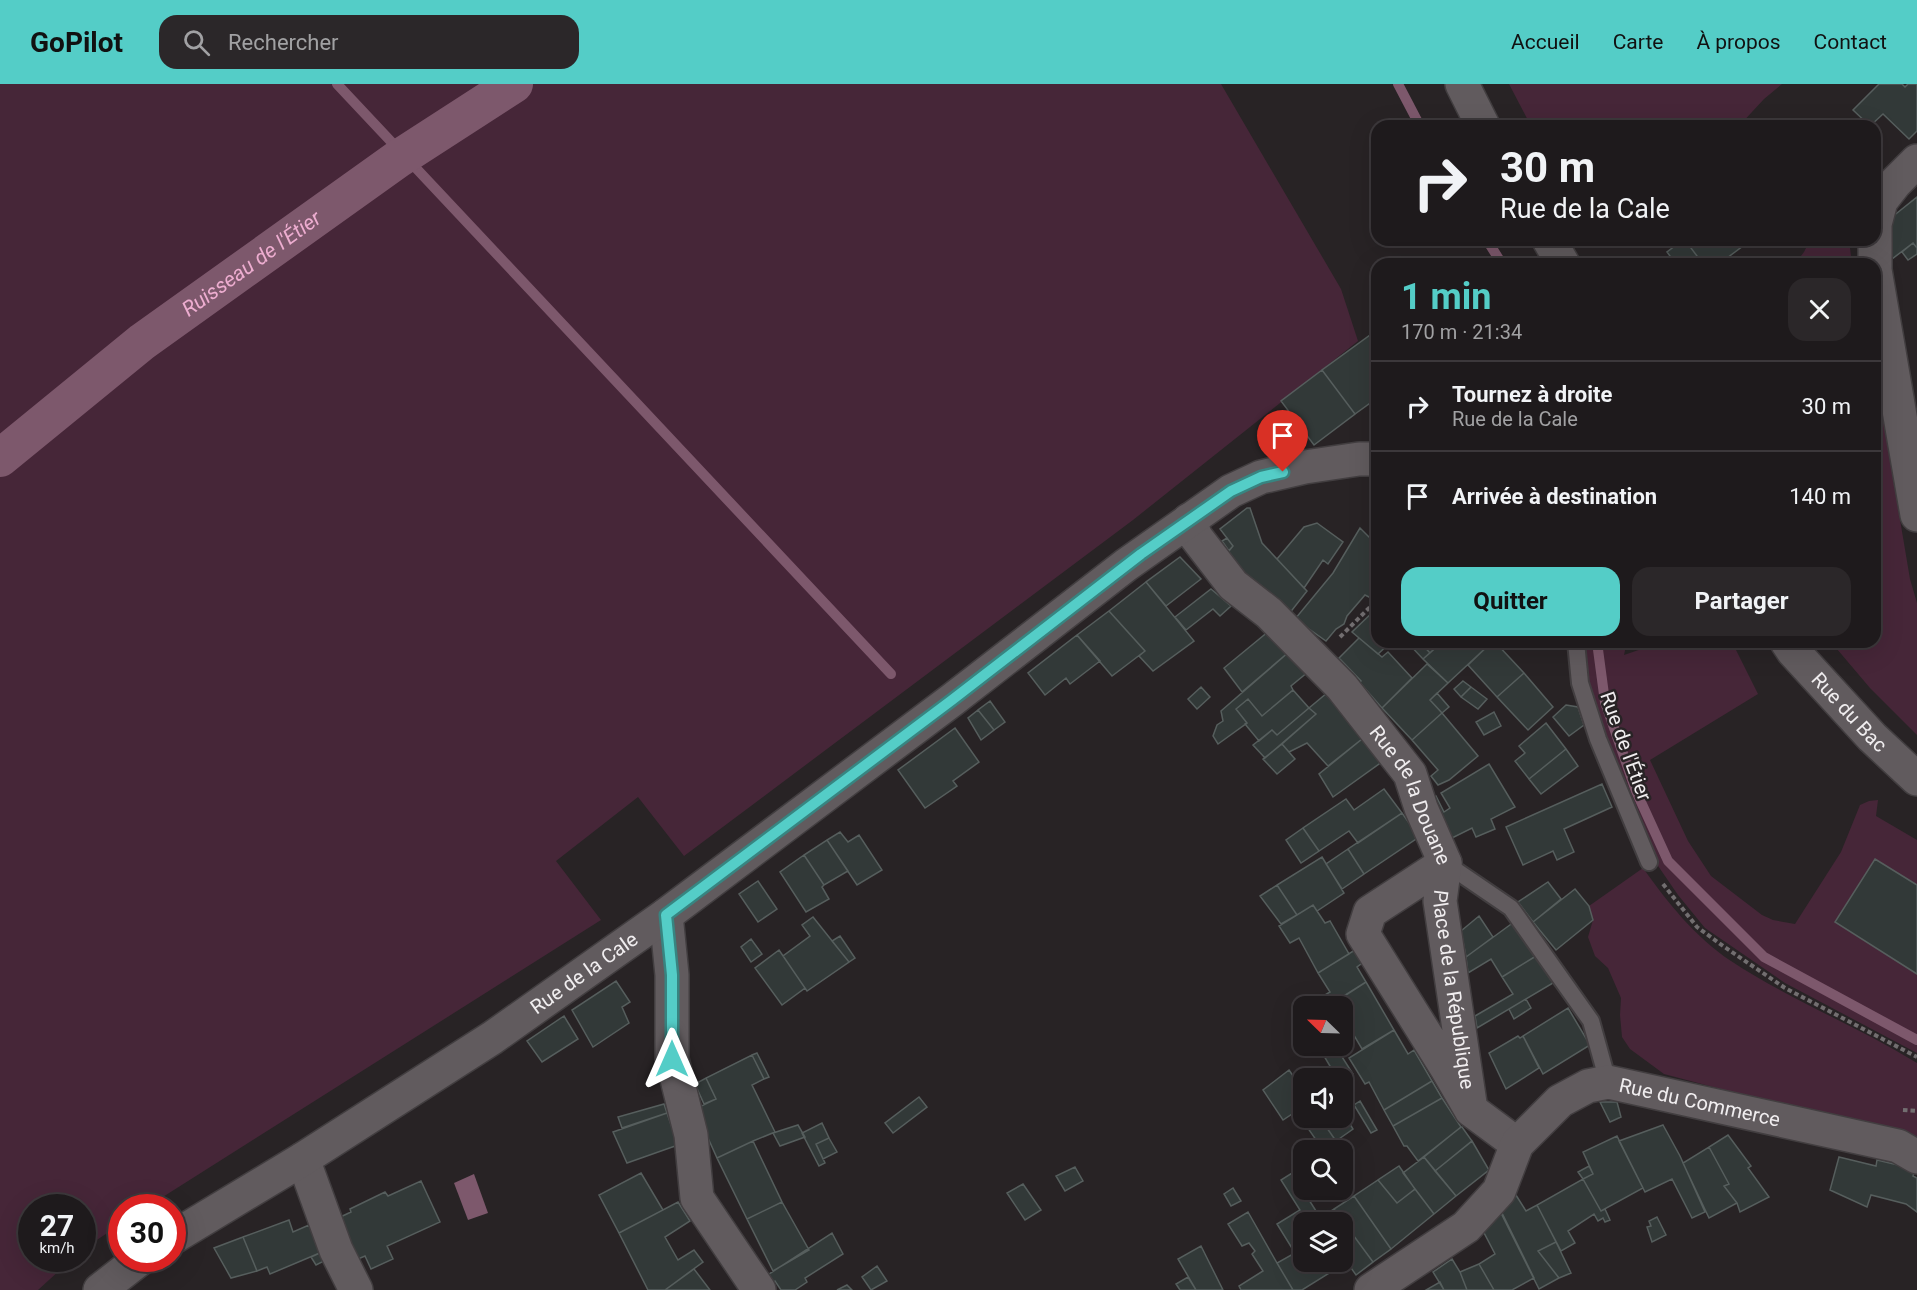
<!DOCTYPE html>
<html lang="fr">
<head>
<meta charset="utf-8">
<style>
	:root { --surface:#1e1a1c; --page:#2b2729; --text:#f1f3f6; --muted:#a1a1a3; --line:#3c383b; --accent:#54cdc7 }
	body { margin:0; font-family:Roboto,sans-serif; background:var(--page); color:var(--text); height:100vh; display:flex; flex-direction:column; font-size:22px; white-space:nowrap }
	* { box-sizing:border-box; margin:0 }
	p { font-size:20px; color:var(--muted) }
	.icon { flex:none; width:33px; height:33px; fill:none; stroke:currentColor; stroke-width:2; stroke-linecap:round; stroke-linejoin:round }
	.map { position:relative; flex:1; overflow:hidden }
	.drawer { position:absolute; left:1371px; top:174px; width:510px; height:390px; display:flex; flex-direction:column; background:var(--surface); border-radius:18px; box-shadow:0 6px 24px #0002,0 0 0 2px var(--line) }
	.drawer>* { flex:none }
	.guide { position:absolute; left:1371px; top:36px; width:510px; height:126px; border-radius:18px; box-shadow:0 6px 24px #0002,0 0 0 2px var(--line); background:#1e1a1c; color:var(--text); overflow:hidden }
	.needle { width:39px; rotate:293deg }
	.controls { position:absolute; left:1293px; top:912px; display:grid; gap:12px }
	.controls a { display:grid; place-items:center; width:60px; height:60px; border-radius:12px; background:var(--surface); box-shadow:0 6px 24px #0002,0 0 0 2px var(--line); font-size:30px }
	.speed { position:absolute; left:18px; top:1110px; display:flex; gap:12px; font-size:30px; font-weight:700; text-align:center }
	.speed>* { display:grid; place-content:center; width:78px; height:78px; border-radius:50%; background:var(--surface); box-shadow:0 6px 24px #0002,0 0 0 2px var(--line); line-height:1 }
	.speed small { font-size:15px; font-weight:400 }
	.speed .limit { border:9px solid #d22; background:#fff; color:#111 }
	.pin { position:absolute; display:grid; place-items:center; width:51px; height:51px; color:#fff; margin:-62px -26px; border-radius:50% 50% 50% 0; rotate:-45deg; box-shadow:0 0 6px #0007 }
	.pin .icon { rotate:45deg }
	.me { position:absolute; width:66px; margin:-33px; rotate:0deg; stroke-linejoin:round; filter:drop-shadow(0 0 4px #0008) }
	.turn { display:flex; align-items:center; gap:21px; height:126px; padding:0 30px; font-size:27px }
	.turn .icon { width:78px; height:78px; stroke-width:2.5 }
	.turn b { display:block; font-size:42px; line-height:51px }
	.round { display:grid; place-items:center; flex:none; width:63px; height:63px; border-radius:18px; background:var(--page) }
	.headline { display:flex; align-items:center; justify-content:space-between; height:102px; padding:0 30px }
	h1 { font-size:36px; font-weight:700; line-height:45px; color:var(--accent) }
	.cta { display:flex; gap:12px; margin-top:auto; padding:12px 30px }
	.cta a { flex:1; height:69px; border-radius:18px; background:var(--accent); color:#111; font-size:24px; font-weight:700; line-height:69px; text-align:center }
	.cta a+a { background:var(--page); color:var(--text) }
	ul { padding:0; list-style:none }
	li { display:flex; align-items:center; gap:18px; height:90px; padding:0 30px; border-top:2px solid var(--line) }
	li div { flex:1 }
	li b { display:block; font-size:22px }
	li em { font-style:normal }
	header { display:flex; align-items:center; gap:36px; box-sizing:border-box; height:84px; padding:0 30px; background:var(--accent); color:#111 }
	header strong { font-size:28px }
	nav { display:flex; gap:33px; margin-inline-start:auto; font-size:21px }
	.search { width:420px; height:54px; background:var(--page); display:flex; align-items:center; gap:15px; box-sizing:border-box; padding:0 21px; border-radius:18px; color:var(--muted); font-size:22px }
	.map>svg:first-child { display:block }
	.green { fill:#462638 }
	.water { fill:#7d586c }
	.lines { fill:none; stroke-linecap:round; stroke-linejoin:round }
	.stream { stroke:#7d586c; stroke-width:10 }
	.canal { stroke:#7d586c; stroke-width:38 }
	.building { fill:#323938; stroke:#565e5d; stroke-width:1.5 }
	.lane-casing { stroke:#423e40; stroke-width:20 }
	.street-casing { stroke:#423e40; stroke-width:36 }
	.secondary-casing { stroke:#423e40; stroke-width:36 }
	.path { stroke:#726e70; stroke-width:4; stroke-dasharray:4.5 3; stroke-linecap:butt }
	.lane { stroke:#615b5e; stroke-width:16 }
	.street { stroke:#615b5e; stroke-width:33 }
	.secondary { stroke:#615b5e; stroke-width:33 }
	.route-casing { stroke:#378581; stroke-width:15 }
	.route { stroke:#54cdc7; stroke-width:10 }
	.labels { text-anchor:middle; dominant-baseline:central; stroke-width:5; stroke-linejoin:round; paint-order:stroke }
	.street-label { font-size:20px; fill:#f0edef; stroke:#282325 }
	.water-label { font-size:21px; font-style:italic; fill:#edadd0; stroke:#282325 }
</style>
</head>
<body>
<header>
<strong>GoPilot</strong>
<div class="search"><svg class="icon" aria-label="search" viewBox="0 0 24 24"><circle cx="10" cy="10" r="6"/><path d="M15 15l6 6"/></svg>Rechercher</div>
<nav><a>Accueil</a><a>Carte</a><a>À propos</a><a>Contact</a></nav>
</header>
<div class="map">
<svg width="1917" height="1206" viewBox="0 0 1917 1206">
	<rect width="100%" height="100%" fill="#282325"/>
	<path class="green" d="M0 0H1221L1341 205 1358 257 1133 436 684 772 638 713 556 777 601 836 147 1123 122 1124 121 1140 83 1165 82 1124H32V1174L72 1175 38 1206H0Z
		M1509 0H1782L1764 15 1739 42H1531Z
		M1810 156H1849L1852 180H1795L1804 168Z
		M1875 287 1910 495 1917 519V651L1870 604 1831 558H1875Z
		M1583 558H1627L1624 571 1662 558H1732L1758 610 1650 676 1688 757 1711 792 1762 831 1773 836 1795 840 1841 768 1860 721 1869 717 1878 716 1876 732 1917 756V801L1875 775 1835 838 1917 890V969L1785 899 1705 844 1678 811 1654 776 1609 671 1590 608Z
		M1643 784C1668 819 1695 853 1731 877 1790 916 1857 942 1917 979V1057L1664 990 1630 965 1622 953 1620 931 1621 914 1608 884 1595 872 1588 853 1593 836 1589 822Z"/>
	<path class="water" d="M474 1090 488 1129 468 1136 454 1099Z"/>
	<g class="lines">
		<path class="stream" d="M337 0 891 590
			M1398 0 1420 42
			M1487 156 1502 180
			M1597 558 1605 618 1636 707 1668 777 1764 873 1917 956"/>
		<path class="canal" id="s1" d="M0 374 142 258 398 75 514 0"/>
	</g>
	<path class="building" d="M1879 0H1902L1905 3 1908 0H1917V47L1909 55 1883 30 1870 42 1853 26Z
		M1917 113V164L1913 159 1892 175V133Z
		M1683 156H1685L1703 180H1676L1667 168Z
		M1685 156H1751L1719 180H1703Z
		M1913 159 1917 164V170L1908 176 1902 168Z
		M1377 246V314L1355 330 1322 286Z
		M1322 286 1355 330 1314 361 1281 317Z
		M1247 424H1250L1262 459 1307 507 1289 530 1224 472 1233 462 1220 445Z
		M1317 439 1343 458 1328 480 1323 476 1304 504 1277 475 1304 443Z
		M1360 444 1377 461V508L1371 514 1365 511 1347 532 1344 540 1336 545 1326 557 1295 535 1333 489Z
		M1227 454 1233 462 1229 467 1222 457Z
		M1180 473 1201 495 1166 522 1146 498Z
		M1146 498 1194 557 1153 587 1139 572 1145 567 1109 527Z
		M1211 505 1231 522 1220 532 1213 525 1186 546 1175 533Z
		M1875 519 1882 529 1875 533Z
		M1377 524V558H1391L1378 570 1352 548Z
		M1109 527 1145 567 1112 592 1077 551Z
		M1269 547 1290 567 1242 608 1224 584Z
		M1077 551 1100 577 1070 600 1066 594 1045 611 1028 589Z
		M1359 554 1382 573 1388 568 1412 594 1382 624 1360 599 1361 597 1339 574Z
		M1407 558H1420L1430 569 1423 575Z
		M1420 558H1442L1430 569Z
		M1442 558H1492L1448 599 1423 575Z
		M1492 558H1495L1524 589 1497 613 1468 581Z
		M1290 567 1308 588 1291 602 1293 606 1262 632 1248 615 1236 625 1247 639 1218 660 1213 652 1217 641 1223 637 1221 627Z
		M1427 580 1448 599 1430 616 1442 629 1412 656 1382 624Z
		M1524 589 1553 623 1528 646 1497 613Z
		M1463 597 1471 603 1461 613 1454 605Z
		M1201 603 1210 613 1197 625 1188 615Z
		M1471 603 1487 615 1478 625 1461 613Z
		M1293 606 1309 624 1277 651 1272 646 1259 657 1245 640 1247 639 1236 625 1248 615 1262 632Z
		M1327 609 1367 651 1328 682 1307 659 1289 668 1282 660 1316 630 1309 624Z
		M1437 609 1449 623 1442 629 1430 616Z
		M990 617 1005 638 994 646 978 626Z
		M1566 621 1578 623 1584 641 1569 652 1553 633Z
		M1309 624 1316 630 1265 674 1253 661 1272 646 1277 651Z
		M978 626 994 646 981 656 968 634Z
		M1494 628 1501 642 1484 651 1476 638Z
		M1442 629 1478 672 1449 696 1438 701 1431 692 1438 686 1412 656Z
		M1546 639 1566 665 1529 695 1515 677 1525 669 1519 662Z
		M955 644 979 678 953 697 957 702 925 724 898 686Z
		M1367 651 1386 675 1333 713 1319 690Z
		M1282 660 1295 675 1277 690 1263 675Z
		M1566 665 1578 682 1541 710 1529 695Z
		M1489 680 1515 723 1491 735 1495 745 1476 753 1472 744 1452 754 1427 717 1436 712 1444 728 1450 724 1441 709Z
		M1602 700 1612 723 1564 745 1574 768 1557 776 1553 767 1523 781 1506 743Z
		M1384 705 1402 729 1358 759 1349 747 1319 767 1303 744 1346 715 1354 726Z
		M1402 729 1419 753 1364 790 1348 765Z
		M1303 744 1319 767 1301 779 1286 756Z
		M840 748 848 758 859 751 882 786 857 801 827 756Z
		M827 756 848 787 824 801 804 771Z
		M1348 765 1364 790 1342 805 1326 780Z
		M804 771 824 801 822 803 829 815 806 828 780 788Z
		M1322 773 1344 809 1317 827 1313 821 1297 831 1277 801Z
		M1875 775 1917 801V890L1835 838Z
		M758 797 777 825 758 838 739 810Z
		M1548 798 1561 815 1533 838 1518 818Z
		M1277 801 1297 831 1281 840 1260 812Z
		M1575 805 1589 822 1593 836 1556 866 1533 838Z
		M1313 821 1325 839 1330 837 1349 870 1318 889 1299 854 1290 859 1279 842Z
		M1479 832 1493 853 1466 873 1461 847Z
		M813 833 849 878 807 907 783 872 810 852 802 841Z
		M1514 838 1536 872 1502 893 1491 875 1468 889 1466 873Z
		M840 852 855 874 849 878 832 857Z
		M751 855 762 870 751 878 741 863Z
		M1358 864 1365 877 1357 883 1366 898 1328 922H1318L1315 917 1330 908 1318 889Z
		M779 866 805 904 782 921 755 884Z
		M1536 872 1553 899 1477 944 1475 932 1513 910 1502 893Z
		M616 897 630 918 622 923 629 939 593 963 572 926Z
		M1366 898 1394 946 1362 965 1342 931V922H1337L1335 918Z
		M1526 915 1531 924 1514 935 1509 925Z
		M1568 924 1590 961 1543 990 1523 952Z
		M564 932 578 955 542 978 527 957Z
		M1394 946 1408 970 1414 966 1432 997 1384 1026 1369 998 1365 1000 1349 974Z
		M1518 952 1520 954 1523 952 1539 984 1506 1005 1489 969Z
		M1337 965 1353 990 1342 998V994H1337L1324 972Z
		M757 969 769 993 764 995 752 971Z
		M752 971 764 995 752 1001 775 1048 753 1057 717 1074 695 1025 716 1015 706 994Z
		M1305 984 1312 994H1304V1008L1293 992Z
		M1289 986 1304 1008V1022L1283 1036 1263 1006Z
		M706 994 716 1015 704 1020 695 1000Z
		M1432 997 1442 1014 1393 1042 1384 1026Z
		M919 1013 927 1023 893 1049 885 1039Z
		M1442 1014 1461 1043 1418 1077 1407 1062H1404L1393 1042Z
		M1360 1017 1377 1046 1371 1049 1354 1021Z
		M1600 1018H1617L1621 1033 1610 1038Z
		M664 1020 667 1029 622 1044 618 1033Z
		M1304 1022V1034H1320L1336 1057 1323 1066 1296 1027Z
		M1342 1027 1353 1045 1336 1057 1320 1034H1342Z
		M667 1029 678 1061 627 1079 613 1048Z
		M822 1039 829 1054 816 1060 825 1079 819 1082 802 1049Z
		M798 1041 805 1053 780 1062 773 1049Z
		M1663 1041 1680 1072 1705 1128 1692 1134 1672 1095 1645 1108 1619 1057Z
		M1461 1043H1462L1472 1057 1435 1087 1424 1073Z
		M1728 1051 1751 1082 1748 1084 1769 1113 1740 1128 1737 1119 1724 1102 1729 1100 1709 1063Z
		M1617 1052 1643 1104 1601 1127 1583 1095 1593 1090 1583 1068Z
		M829 1054 837 1068 823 1075 816 1060Z
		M753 1057 782 1118 747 1135 717 1074Z
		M1472 1057 1489 1086 1456 1112 1435 1087Z
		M1709 1063 1729 1100 1724 1102 1737 1119 1709 1134 1683 1079Z
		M1424 1073 1456 1112 1434 1130 1403 1089Z
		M1839 1073 1876 1082 1877 1076 1915 1085 1913 1092 1917 1094V1128L1906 1120 1871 1111 1867 1123 1830 1106Z
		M1399 1082 1415 1105 1397 1119 1378 1096Z
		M1589 1082 1593 1090 1583 1095 1578 1088Z
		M1075 1083 1083 1097 1065 1107 1056 1092Z
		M641 1089 663 1126 619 1149 599 1111Z
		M1292 1089 1323 1138H1304V1178H1342V1171L1347 1178 1302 1206H1293L1277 1179 1295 1169 1277 1140 1300 1126 1281 1096Z
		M1583 1095 1601 1127 1605 1125 1610 1136 1605 1138 1603 1134 1598 1137 1594 1130 1568 1147 1575 1159 1561 1167 1537 1121Z
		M1378 1096 1397 1119 1415 1105 1434 1130 1391 1165 1354 1112Z
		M421 1097 440 1138 387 1162 393 1175 371 1185 365 1172 351 1178 334 1136 351 1128 350 1125 385 1108 388 1112Z
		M1023 1100 1041 1126 1025 1136 1007 1109Z
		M1233 1104 1241 1117 1231 1122 1224 1110Z
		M1514 1108 1526 1127 1537 1121 1556 1158 1538 1167 1559 1194 1539 1205 1501 1129Z
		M1354 1112 1391 1165 1373 1178 1334 1125Z
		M678 1118 690 1137 665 1153 678 1176 694 1166 703 1178 665 1206H648L619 1149Z
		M782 1118 809 1166 773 1187 747 1135Z
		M1334 1125 1373 1178 1356 1191 1342 1171V1138H1323L1320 1134Z
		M1248 1128 1277 1179 1293 1206H1241L1239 1202 1263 1187 1252 1170 1255 1167 1249 1159 1242 1162 1228 1140Z
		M1502 1129 1534 1194 1512 1206H1494L1479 1180 1495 1170 1480 1141Z
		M1657 1133 1666 1151 1652 1158 1647 1143 1651 1142 1649 1137Z
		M289 1136 293 1148 309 1141 322 1168 270 1190 267 1183 257 1187 243 1153Z
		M832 1149 843 1170 805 1194 807 1198 795 1206H781L775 1197 771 1200 766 1192Z
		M243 1153 257 1187 231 1194 214 1164Z
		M1556 1158 1571 1189 1559 1194 1538 1167Z
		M1201 1162 1223 1206H1196L1178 1175Z
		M322 1168 326 1176 316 1181 311 1173Z
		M1452 1175 1460 1188 1467 1206H1444L1433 1188Z
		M1479 1180 1494 1206H1467L1460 1188Z
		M877 1182 887 1197 871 1206 862 1193Z
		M694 1185 710 1206H665Z
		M1188 1193 1196 1206H1180L1176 1200Z
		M1440 1198 1444 1206H1426Z
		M847 1201 852 1206H837Z"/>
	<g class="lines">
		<defs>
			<path id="lane" d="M1576 558 1580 599 1598 655 1649 778
				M1445 779 1511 824 1591 937 1608 998"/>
			<g id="street">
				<path d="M1917 77 1895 99 1881 117 1875 140V186L1917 431"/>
				<path id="s2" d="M1189 436 1196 453 1233 501 1269 529 1342 603 1410 690 1421 724 1445 779"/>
				<path d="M666 831 672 891V975L691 1051 697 1114 759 1206"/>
				<path id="s3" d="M1471 1026 1446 983 1363 850 1370 828 1445 779 1440 817 1471 1026 1517 1060"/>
				<path d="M303 1075 336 1166 356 1206"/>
				<path id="s4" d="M172 1154 303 1075 492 954 666 831 952 616 1126 481 1231 407 1261 393 1305 383 1359 375H1377"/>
				<path d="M100 1206 141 1174"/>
				<path id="s5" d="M1371 1206 1466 1143 1499 1107 1517 1060 1560 1017 1588 1002 1608 998 1898 1062 1917 1073"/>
			</g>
			<g id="secondary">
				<path d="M1462 0 1483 42"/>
				<path d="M1549 156 1563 180"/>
				<path id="s6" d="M1787 558 1793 567 1872 653 1917 695"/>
			</g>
		</defs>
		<use href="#lane" class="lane-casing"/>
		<use href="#street" class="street-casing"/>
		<use href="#secondary" class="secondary-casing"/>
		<path class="path" d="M1340 553 1377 516
			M1663 800 1697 843 1723 862 1785 904 1917 973
			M1903 1026 1917 1027"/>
		<use href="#lane" class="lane"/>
		<use href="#street" class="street"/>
		<use href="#secondary" class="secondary"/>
	</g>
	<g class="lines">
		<defs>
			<path id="route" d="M672 975V891L666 831 952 616 1141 470 1231 407 1261 393 1283 388"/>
		</defs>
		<use href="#route" class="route-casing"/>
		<use href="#route" class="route"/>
	</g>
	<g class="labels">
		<g class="street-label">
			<text stroke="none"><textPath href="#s6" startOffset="94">Rue du Bac</textPath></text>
			<text transform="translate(1626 662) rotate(70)">Rue de l'Étier</text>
			<text stroke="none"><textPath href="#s2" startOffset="358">Rue de la Douane</textPath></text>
			<text stroke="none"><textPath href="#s4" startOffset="490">Rue de la Cale</textPath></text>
			<text stroke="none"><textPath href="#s3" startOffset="447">Place de la République</textPath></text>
			<text stroke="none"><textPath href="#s5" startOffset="420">Rue du Commerce</textPath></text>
		</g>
		<g class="water-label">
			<text stroke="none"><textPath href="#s1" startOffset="318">Ruisseau de l'Étier</textPath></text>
		</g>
	</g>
</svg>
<div class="controls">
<a><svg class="needle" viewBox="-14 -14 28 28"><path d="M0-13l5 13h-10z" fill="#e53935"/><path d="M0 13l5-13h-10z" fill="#a1a1a3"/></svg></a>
<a><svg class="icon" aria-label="sound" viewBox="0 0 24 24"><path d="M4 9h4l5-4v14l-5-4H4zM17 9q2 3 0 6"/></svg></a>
<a><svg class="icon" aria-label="search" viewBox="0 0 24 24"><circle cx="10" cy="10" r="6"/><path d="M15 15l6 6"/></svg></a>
<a><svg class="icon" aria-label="layers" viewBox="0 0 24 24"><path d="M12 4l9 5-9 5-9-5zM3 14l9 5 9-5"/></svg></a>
</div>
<div class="speed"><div>27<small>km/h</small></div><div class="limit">30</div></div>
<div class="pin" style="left:1283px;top:388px;background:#d93025"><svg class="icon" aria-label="arrive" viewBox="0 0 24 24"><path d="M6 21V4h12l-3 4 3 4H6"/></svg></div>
<svg class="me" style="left:672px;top:975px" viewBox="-20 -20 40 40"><path d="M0-17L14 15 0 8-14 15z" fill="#54cdc7" stroke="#fff" stroke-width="4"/></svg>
<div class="guide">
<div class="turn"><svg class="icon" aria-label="right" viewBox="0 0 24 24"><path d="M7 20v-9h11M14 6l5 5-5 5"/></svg><div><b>30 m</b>Rue de la Cale</div></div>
</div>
<section class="drawer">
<div class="headline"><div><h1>1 min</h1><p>170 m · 21:34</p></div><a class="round"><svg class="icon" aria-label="close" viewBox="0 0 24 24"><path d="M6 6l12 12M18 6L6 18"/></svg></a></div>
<ul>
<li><svg class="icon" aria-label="right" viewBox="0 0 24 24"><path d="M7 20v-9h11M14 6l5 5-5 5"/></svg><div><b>Tournez à droite</b><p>Rue de la Cale</p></div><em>30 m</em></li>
<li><svg class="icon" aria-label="arrive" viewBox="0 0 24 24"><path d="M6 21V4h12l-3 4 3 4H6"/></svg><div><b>Arrivée à destination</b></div><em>140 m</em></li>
</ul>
<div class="cta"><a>Quitter</a><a>Partager</a></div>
</section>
</div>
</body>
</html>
